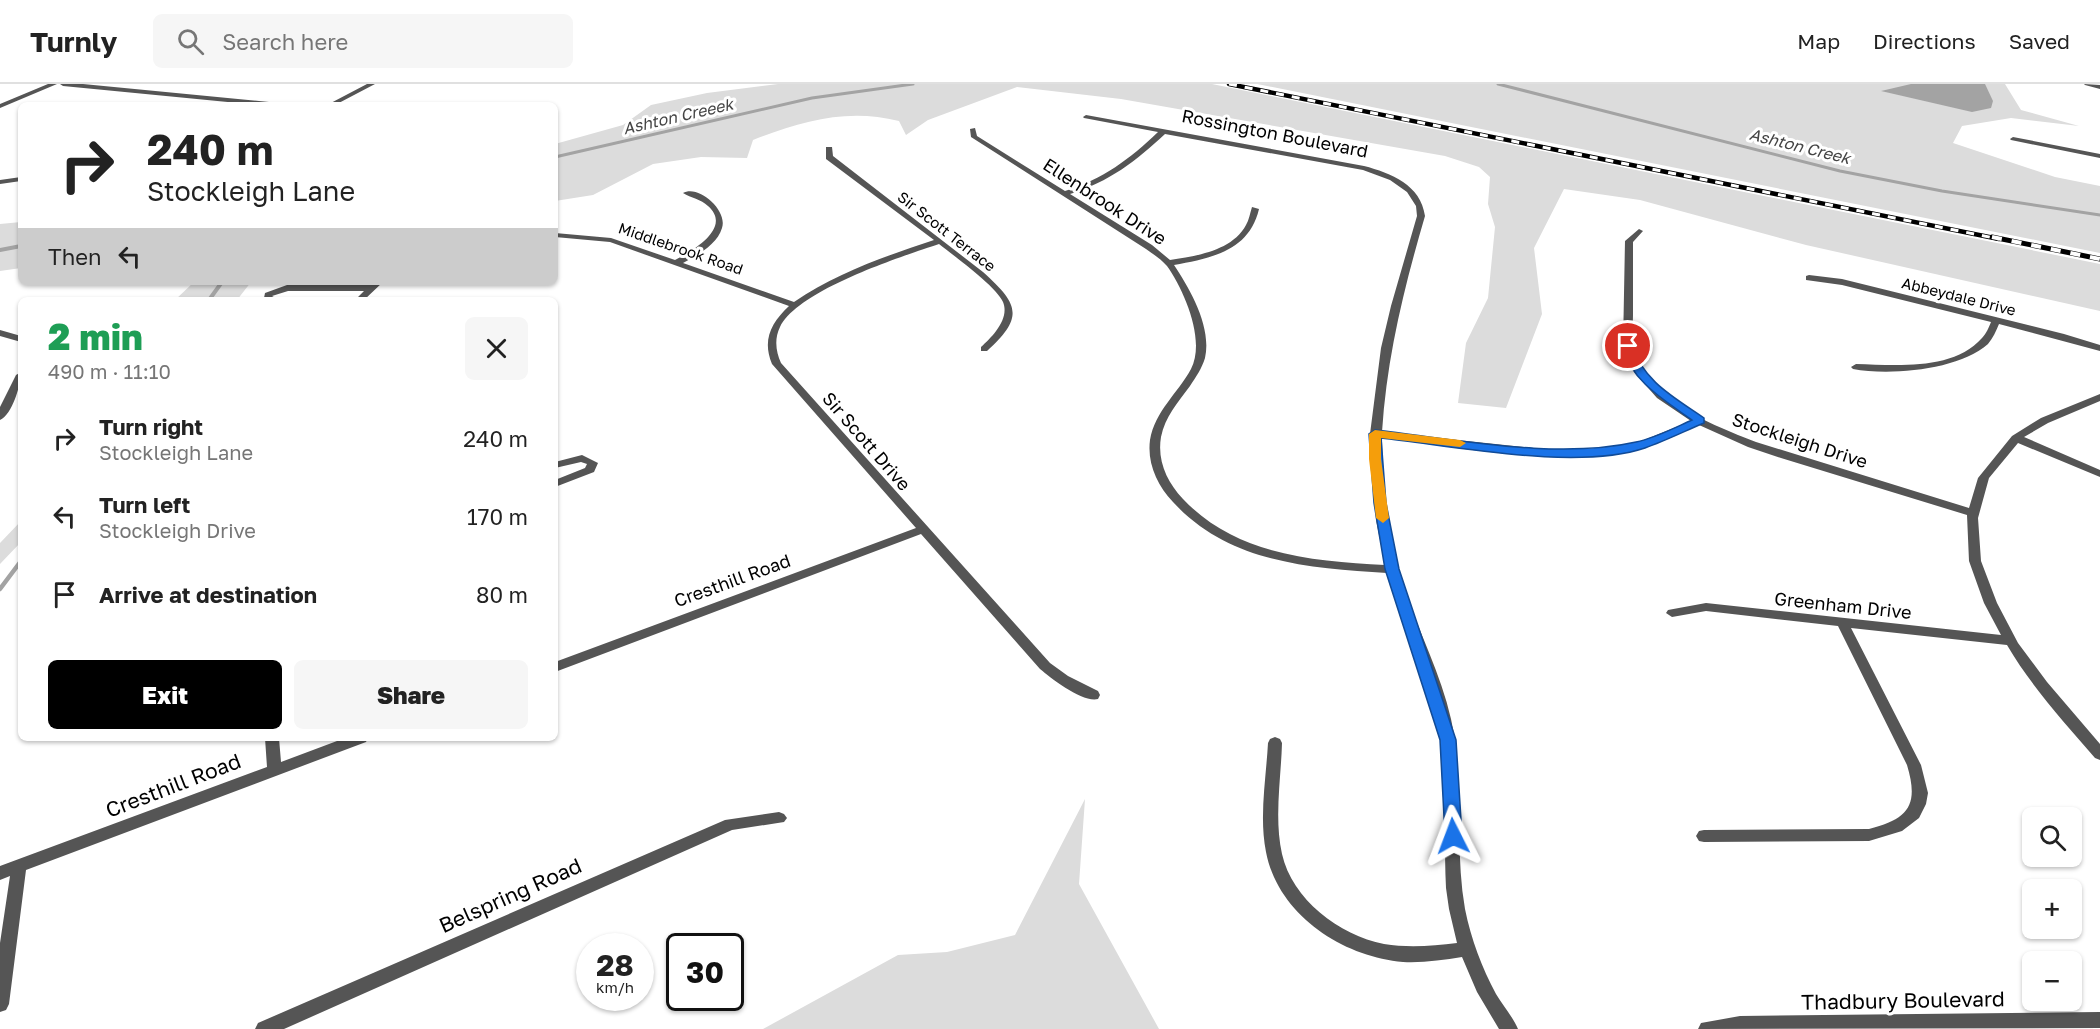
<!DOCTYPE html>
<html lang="en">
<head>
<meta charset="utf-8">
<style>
	:root { --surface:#fff; --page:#f6f6f6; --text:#222; --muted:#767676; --line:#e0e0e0; --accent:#000 }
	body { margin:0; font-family:"Golos Text",sans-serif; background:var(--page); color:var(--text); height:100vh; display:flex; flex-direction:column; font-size:22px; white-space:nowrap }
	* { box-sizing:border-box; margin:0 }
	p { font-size:20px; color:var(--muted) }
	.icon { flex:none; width:33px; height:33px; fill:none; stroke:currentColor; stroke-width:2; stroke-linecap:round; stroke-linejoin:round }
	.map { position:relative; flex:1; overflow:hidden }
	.drawer { position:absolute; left:18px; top:213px; width:540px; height:444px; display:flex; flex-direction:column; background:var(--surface); border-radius:9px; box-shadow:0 2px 4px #0004 }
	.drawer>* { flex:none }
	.banner { position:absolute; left:18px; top:18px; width:540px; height:183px; border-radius:9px; box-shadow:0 2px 4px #0004; background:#fff; color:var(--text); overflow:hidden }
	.tools { position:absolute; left:2022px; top:723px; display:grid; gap:12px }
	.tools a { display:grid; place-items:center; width:60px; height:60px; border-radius:9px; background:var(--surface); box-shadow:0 2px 4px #0004; font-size:30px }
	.speed { position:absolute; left:576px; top:849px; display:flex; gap:12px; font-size:30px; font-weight:700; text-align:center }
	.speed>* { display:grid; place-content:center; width:78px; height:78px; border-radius:50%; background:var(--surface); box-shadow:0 2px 4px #0004; line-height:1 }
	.speed small { font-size:15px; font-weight:400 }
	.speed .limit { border:3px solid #111; border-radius:9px; background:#fff; color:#111 }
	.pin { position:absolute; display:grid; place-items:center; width:51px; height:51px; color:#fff; margin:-26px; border:3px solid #fff; border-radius:50%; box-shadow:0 2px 6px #0007 }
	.me { position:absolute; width:66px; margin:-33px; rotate:357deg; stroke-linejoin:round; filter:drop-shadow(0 0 4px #0008) }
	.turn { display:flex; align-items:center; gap:21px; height:126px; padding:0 30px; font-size:27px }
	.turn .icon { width:78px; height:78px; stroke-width:2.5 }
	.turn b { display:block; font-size:42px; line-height:51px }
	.then { display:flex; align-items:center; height:57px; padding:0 30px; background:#0003; gap:12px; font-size:22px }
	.round { display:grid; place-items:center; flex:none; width:63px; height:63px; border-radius:9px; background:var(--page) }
	.overview { display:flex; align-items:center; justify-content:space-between; height:102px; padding:0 30px }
	h1 { font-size:36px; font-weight:800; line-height:45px; color:#1e9e55 }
	.primary-button { display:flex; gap:12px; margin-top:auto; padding:12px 30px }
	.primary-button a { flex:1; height:69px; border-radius:9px; background:var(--accent); color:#fff; font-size:24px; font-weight:800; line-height:69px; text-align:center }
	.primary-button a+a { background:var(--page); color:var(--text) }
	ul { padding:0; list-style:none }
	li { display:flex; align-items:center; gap:18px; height:78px; padding:0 30px }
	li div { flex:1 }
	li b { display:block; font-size:22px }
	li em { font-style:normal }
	header { display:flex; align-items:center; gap:36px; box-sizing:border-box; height:84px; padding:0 30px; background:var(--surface); border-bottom:2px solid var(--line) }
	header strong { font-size:28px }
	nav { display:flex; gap:33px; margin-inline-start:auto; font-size:21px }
	.search { width:420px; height:54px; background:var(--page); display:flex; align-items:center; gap:15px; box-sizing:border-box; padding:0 21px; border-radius:9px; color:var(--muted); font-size:22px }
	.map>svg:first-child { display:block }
	.green { fill:#dcdcdc }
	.water { fill:#a3a3a3 }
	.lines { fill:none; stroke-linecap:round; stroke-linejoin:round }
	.stream-far2 { stroke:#a3a3a3; stroke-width:3 }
	.stream-far1 { stroke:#a3a3a3; stroke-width:4 }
	.stream { stroke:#a3a3a3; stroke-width:4.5 }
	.street { fill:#555; fill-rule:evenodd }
	.rail-far1-casing { stroke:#000; stroke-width:4.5 }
	.rail-casing { stroke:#000; stroke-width:5 }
	.rail-far1 { stroke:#fff; stroke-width:3; stroke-dasharray:8; stroke-linecap:butt }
	.rail { stroke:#fff; stroke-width:4; stroke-dasharray:10; stroke-linecap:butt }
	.route { fill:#1a73e8; stroke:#114b97; stroke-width:1.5 }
	.slow { fill:#f59e0b }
	.labels { text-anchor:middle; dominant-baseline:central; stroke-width:6; stroke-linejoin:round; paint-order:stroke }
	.far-street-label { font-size:15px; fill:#000; stroke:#fff }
	.far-water-label { font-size:16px; font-style:italic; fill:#444; stroke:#fff }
	.street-label { font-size:18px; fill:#000; stroke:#fff }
	.near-street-label { font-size:21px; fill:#000; stroke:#fff }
</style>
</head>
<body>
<header>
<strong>Turnly</strong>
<div class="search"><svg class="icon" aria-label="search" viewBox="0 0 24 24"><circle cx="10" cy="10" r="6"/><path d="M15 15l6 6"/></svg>Search here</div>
<nav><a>Map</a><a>Directions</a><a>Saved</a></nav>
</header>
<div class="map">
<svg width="2100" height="945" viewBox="0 0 2100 945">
	<rect width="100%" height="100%" fill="#fff"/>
	<path class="green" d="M778 0H1212L2100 180V227L1806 161 1640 116 1564 105 1534 164 1542 230 1506 324 1458 319 1466 259 1488 214 1495 143 1488 120 1490 93 1479 83 1445 72 1121 15 1017 3 928 36 906 51 899 37C847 24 802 37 753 56L747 74 701 73 653 80 593 111 555 117V60L623 41 651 21 707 9Z
		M1257 0H2005L2021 26 2079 42 2011 34 1962 42 1953 59 2055 93 2100 102V169Z
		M21 138V184L0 187V140Z
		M194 198H251L237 216H175Z
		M21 437V458L0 480V459Z
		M1085 715 1079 800 1159 945H763L898 871 947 868 1015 851Z"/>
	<path class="water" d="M1911 0H1985L1993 17 1991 24 1972 28 1881 7Z"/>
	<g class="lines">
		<path class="stream-far2" d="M1498 0 1840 87 1942 107 2100 131
			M555 73 812 14 913 0"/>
		<path class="stream-far1" d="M0 166 21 162
			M209 216 222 198"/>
		<path class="stream" d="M0 505 21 477"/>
		<path class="street" d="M48 0H57L0 24V20Z
			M60 0H83L279 19 282 21H259L63 2Z
			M367 0H375L335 21H327Z
			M2084 0 2100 1V5L2085 1Z
			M1086 31 1364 82C1391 89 1421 101 1425 132 1404 204 1387 272 1382 348L1543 365 1592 366 1639 358 1691 337 1657 314 1635 289 1623 262 1625 157 1639 145 1643 147 1633 158C1633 182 1633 206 1633 231 1633 241 1631 254 1633 263 1648 316 1710 340 1756 358L1969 424 1978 394 2012 352 2041 334 2100 310V317L2048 339 2024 353 2100 386V393L2018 359 1989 394 1978 434 1981 477 1997 519 2018 559 2047 598 2100 660V676L2095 674C2064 638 2031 602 2007 561L1851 544 1921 681 1928 709 1926 720 1919 734 1902 747 1869 757 1704 758 1699 757 1696 752 1699 747 1704 746 1869 745C1909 735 1919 721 1907 681L1838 542 1706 527 1672 533 1666 529 1668 526 1706 519 2001 551 1984 519 1969 477 1967 431 1781 374 1748 363 1699 341 1645 363 1592 372 1543 371 1382 354C1383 405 1388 457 1405 506 1419 549 1441 590 1451 635 1465 697 1454 762 1465 825 1471 855 1482 884 1496 910 1503 922 1513 933 1518 945H1499L1477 908 1462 873C1443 876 1423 879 1403 878 1343 873 1278 831 1266 768 1259 733 1266 695 1268 659L1270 655 1275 653 1280 655 1282 659C1281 695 1274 734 1282 770 1292 815 1339 851 1384 860 1408 864 1433 862 1457 859L1449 825 1446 804C1443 748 1449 691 1437 636 1426 585 1402 538 1387 489 1309 484 1229 479 1173 418 1157 401 1147 379 1150 356 1155 327 1178 309 1191 285 1206 256 1184 206 1167 182 1161 175 1153 170 1146 165L971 53 970 45 975 44 977 52 1065 107C1103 95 1130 75 1158 48L1084 34 1083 33ZM1165 50 1363 86 1390 96 1407 108 1416 122 1417 132 1391 222 1381 264 1370 350 1376 436 1385 481C1313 477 1236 471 1183 415 1167 398 1157 377 1161 353 1165 333 1178 318 1190 302 1196 293 1202 284 1205 274 1212 243 1190 205 1174 181 1212 174 1249 167 1259 125L1252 123C1250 129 1249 136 1246 141 1232 167 1196 172 1170 176L1152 161 1070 110C1109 98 1136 77 1165 50Z
			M2013 53 2100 70V74L2011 56 2010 55Z
			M826 63H832L833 72 983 188C1017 219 1026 232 987 267H981V263C992 253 1010 235 1003 218 996 202 954 172 939 160 900 173 798 206 780 243 774 255 776 268 781 279L1050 579 1068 592 1098 607 1100 611 1098 615C1083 619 1052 595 1040 585L921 450 555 588V578L916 444 772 280C762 256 771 239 789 222L610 158 555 153V149L611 154 675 176C692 167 733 144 708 122 701 115 691 114 683 109 698 100 728 126 722 144 717 161 697 171 683 179L794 218C836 189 886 172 934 156L826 75Z
			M21 93V97L0 100V96Z
			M1809 191 1842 195 2064 250 2100 261V267L1999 240C1996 247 1993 254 1988 260 1959 286 1890 292 1853 285L1851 283 1856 280C1896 281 1953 287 1982 254 1986 250 1989 243 1991 238L1842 201 1806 196V192Z
			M374 198H383L364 216H355L364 207H288L272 212 279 216H265L264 214 265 209 287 201H370Z
			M0 246 21 252V258L0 252Z
			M21 288C21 301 12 331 0 336V323L16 291Z
			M582 371 598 379 594 388 555 403V396L585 384 587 380 581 378 555 384V378Z
			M265 654H279L281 678 345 654H368L366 658 26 786 9 920 6 926 0 928V859L10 792 0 796V782L267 683Z
			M779 728 784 730 787 734 784 738 732 746 284 945H255L258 939 725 736Z
			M2100 928V944L1698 945 1701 939 1740 932Z"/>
		<defs>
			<path id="rail-far1" d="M1229 0 1999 155"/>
			<path id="rail" d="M1992 153 2100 175"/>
		</defs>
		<use href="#rail-far1" class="rail-far1-casing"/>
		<use href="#rail" class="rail-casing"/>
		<use href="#rail-far1" class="rail-far1"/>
		<use href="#rail" class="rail"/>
	</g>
	<path class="route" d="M1628 259 1633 262C1642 297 1677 315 1704 334V339C1685 347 1665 357 1645 364 1576 387 1455 362 1381 354L1386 419 1399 485 1456 656 1462 752 1460 757 1453 759 1447 757 1445 752 1440 656 1385 485 1374 419 1369 350 1375 346C1456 355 1556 376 1636 358 1655 354 1674 344 1692 336 1664 316 1631 297 1622 262Z"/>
	<path class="slow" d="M1375 346 1460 356 1466 359 1460 363 1381 354V375L1389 434 1383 439 1376 434 1369 375V350Z"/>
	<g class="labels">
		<g class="far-street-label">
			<text transform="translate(947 147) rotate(38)">Sir Scott Terrace</text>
			<text transform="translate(681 164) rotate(19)">Middlebrook Road</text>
			<text transform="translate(1959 212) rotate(14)">Abbeydale Drive</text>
		</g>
		<g class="far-water-label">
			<text transform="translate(678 32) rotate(-13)">Ashton Creeek</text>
			<text transform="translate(1800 62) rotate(14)">Ashton Creek</text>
		</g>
		<g class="street-label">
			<text transform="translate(1275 49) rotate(11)">Rossington Boulevard</text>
			<text transform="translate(1105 117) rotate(33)">Ellenbrook Drive</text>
			<text transform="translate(1800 356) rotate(18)">Stockleigh Drive</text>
			<text transform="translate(867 357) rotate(49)">Sir Scott Drive</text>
			<text transform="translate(732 496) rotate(-20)">Cresthill Road</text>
			<text transform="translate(1843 521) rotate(6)">Greenham Drive</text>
		</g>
		<g class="near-street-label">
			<text transform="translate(173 701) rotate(-21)">Cresthill Road</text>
			<text transform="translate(510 811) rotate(-24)">Belspring Road</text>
			<text transform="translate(1903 916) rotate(-1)">Thadbury Boulevard</text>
		</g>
	</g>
</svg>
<div class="tools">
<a><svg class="icon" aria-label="search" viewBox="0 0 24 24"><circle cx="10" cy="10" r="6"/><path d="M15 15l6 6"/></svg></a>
<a>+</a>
<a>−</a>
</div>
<div class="speed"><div>28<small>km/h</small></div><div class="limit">30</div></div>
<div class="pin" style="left:1628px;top:262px;background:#d93025"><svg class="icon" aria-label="arrive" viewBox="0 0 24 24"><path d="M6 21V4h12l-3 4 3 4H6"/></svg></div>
<svg class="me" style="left:1453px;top:752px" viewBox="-20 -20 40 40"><path d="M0-17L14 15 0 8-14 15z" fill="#1a73e8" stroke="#fff" stroke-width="4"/></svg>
<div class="banner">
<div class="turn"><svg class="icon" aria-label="right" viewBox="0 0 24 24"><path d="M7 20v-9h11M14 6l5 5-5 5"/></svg><div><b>240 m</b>Stockleigh Lane</div></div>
<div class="then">Then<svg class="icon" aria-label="left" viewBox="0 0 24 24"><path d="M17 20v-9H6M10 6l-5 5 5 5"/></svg></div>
</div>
<section class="drawer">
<div class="overview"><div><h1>2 min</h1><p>490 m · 11:10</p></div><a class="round"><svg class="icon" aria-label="close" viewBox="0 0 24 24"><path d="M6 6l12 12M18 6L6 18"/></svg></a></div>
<ul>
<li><svg class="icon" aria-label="right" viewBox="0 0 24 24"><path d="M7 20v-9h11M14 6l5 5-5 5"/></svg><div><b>Turn right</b><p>Stockleigh Lane</p></div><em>240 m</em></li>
<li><svg class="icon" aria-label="left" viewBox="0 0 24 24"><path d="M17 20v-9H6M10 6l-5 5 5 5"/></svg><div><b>Turn left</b><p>Stockleigh Drive</p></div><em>170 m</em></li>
<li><svg class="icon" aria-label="arrive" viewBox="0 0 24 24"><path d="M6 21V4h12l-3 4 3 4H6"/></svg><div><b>Arrive at destination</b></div><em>80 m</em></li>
</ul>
<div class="primary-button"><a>Exit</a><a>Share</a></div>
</section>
</div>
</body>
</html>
